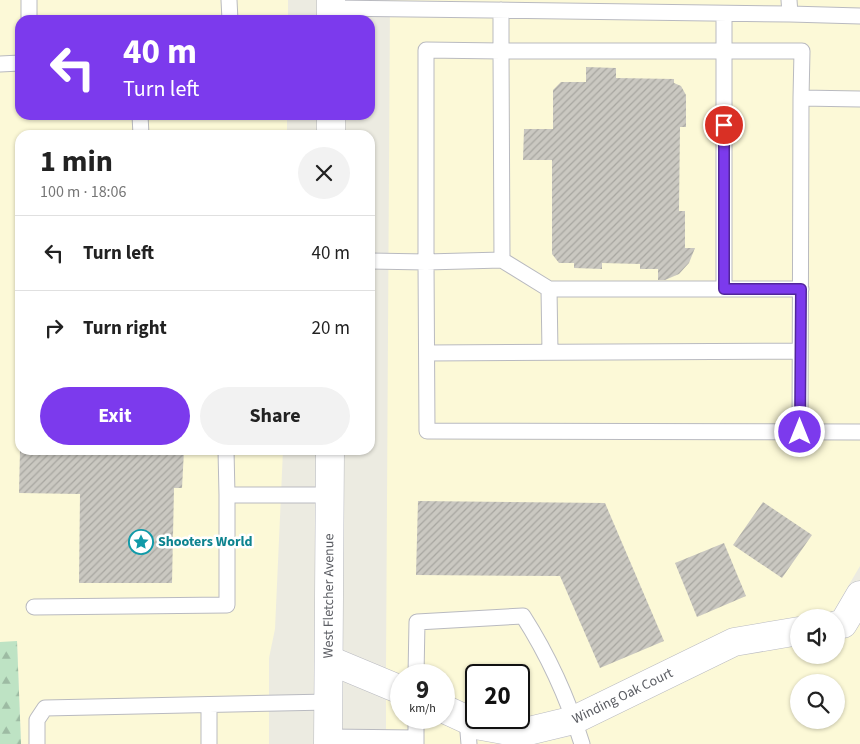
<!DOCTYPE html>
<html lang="en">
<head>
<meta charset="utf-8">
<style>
	:root { --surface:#fff; --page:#f2f2f2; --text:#222; --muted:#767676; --line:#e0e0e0; --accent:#7c3aed }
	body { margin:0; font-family:"Source Sans 3",sans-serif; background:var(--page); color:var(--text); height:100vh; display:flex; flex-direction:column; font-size:19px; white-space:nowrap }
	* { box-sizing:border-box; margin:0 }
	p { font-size:16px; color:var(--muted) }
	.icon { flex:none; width:28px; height:28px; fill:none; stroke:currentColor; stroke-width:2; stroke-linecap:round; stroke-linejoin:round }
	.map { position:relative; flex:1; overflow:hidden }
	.drawer { position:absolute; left:15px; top:130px; width:360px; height:325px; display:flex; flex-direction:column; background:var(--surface); border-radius:15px; box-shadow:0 1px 4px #0004 }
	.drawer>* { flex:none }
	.hud { position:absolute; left:15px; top:15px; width:360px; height:105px; border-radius:15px; box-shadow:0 1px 4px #0004; background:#7c3aed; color:#fff; overflow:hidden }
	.tools { position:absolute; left:790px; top:609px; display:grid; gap:10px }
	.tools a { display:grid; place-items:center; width:55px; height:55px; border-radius:50%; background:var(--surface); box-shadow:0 1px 4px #0004; font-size:25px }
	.speed { position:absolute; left:390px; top:664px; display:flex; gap:10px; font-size:25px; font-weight:700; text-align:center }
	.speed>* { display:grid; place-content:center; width:65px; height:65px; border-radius:50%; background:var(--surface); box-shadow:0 1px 4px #0004; line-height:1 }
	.speed small { font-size:12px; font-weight:400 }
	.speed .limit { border:2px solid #111; border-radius:8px; background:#fff; color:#111 }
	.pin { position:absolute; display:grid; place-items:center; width:42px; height:42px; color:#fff; margin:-21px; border:2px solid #fff; border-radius:50%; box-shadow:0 1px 5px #0007 }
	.me { position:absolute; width:55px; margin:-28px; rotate:0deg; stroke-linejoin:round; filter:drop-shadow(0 0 4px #0008) }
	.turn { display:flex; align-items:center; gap:18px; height:105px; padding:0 25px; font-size:22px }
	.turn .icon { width:65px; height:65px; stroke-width:2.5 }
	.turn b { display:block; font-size:35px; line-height:42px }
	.round { display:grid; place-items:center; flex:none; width:52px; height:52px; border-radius:26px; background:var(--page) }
	.headline { display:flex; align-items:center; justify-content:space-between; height:85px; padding:0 25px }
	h1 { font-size:30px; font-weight:700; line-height:38px }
	.primary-button { display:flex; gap:10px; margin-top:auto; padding:10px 25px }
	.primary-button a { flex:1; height:58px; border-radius:30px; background:var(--accent); color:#fff; font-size:20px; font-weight:700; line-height:58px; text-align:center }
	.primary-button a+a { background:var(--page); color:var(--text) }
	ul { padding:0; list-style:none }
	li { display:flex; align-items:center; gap:15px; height:75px; padding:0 25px; border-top:1px solid var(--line) }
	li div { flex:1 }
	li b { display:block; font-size:19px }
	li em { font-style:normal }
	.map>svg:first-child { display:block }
	.commercial { fill:#fcf9d7; fill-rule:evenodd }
	.forest { fill:url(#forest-firs) }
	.building { fill:url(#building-hatch) }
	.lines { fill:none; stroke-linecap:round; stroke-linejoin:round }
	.service-casing { stroke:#b9bac0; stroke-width:17 }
	.minor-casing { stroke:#b9bac0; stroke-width:29 }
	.secondary-casing { stroke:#b7b9bf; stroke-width:29 }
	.service { stroke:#fff; stroke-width:15 }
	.minor { stroke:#fff; stroke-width:28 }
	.secondary { stroke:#fff; stroke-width:28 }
	.route-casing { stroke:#51269a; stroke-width:12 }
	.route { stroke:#7c3aed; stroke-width:9 }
	.labels { text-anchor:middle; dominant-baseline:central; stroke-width:5; stroke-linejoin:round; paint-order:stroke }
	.culture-label { font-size:14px; font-weight:bold; fill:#0d838f; stroke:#fff; text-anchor:start }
	.street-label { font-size:14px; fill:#5a5c62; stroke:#fff }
</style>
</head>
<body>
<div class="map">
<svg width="860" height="744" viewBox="0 0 860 744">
	<defs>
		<pattern id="forest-firs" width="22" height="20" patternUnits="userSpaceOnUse" patternTransform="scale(1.25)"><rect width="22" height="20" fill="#bee3c4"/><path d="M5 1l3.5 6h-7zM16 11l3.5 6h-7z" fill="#9dbba3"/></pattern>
		<pattern id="building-hatch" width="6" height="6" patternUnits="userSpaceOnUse" patternTransform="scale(1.25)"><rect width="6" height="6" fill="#cac8c1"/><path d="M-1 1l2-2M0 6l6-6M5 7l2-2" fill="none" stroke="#a7a6a0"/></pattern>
	</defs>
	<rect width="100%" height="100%" fill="#ecebe1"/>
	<path class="commercial" d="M0 0H288V20H20V115H287V135H20V450H283L275 629 269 658V744H21L17 642H0Z
		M390 0H860V566L833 612 727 630 563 711 520 719 510 718H519V675H476V708L444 694V675L401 676 386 669Z
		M860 624V744H534L572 736 739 655 799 645V655H836V638L846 637 856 630ZM799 682H836V720H799Z
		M386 699 401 706V718H428L478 739 503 744H386Z"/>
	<path class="forest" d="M17 641 21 744H0V642Z"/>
	<path class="building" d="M586 67 616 68V78L674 79V83L681 86 686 95V127H680L679 211H685V248H695L689 263 679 274 665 280H658V269H640V264L602 263V269L574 268V263H559L552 254V160H523L524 129H553V90L561 82H586Z
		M20 450H184L182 488H174L172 583H79L80 494 19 493Z
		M418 501 605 503 664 641 600 668 560 576 416 575Z
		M763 502 812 535 782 578 733 545Z
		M724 543 746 596 697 617 675 563Z"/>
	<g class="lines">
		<defs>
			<path id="service" d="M229 0 230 20
				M331 8 790 14 789 0
				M501 10V51H802L801 98 860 99
				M790 14 860 16
				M29 20V0
				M0 64 20 63
				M140 115 141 135
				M502 260 426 262V50L501 51 502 260 549 289 550 352
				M370 261 426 262 427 431 860 432
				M549 289H724V14
				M724 289H801
				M427 353 800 351
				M800 432 801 98
				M226 450 227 495H330
				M34 607 227 605V495
				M416 675 417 622 523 616C548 655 568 699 582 744
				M209 705V744
				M416 718V744
				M467 720 469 744
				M328 737 416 738
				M37 744V720L45 708 329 702"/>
			<g id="minor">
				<path d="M836 625 843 624 860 595"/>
				<path d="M329 660 401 690"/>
				<path id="s1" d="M444 709 481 726 520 733 574 720 734 642 799 631"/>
			</g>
			<g id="secondary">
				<path d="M331 20V0"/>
				<path d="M331 135V115"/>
				<path id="s2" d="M328 744 330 450"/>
			</g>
		</defs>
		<use href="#service" class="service-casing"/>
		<use href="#minor" class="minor-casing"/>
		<use href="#secondary" class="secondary-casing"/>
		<use href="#service" class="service"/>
		<use href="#minor" class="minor"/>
		<use href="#secondary" class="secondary"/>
	</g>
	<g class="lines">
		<defs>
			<path id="route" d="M724 125V289H801L800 432"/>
		</defs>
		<use href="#route" class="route-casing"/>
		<use href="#route" class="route"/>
	</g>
	<defs>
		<symbol id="sight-ring" viewBox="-11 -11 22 22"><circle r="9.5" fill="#fff" stroke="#0f9aa8" stroke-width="1.5"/><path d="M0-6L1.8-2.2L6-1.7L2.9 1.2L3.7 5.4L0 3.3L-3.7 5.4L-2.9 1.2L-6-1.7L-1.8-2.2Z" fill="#0f9aa8"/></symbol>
	</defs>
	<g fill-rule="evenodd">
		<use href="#sight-ring" x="127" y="528" width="28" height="28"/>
	</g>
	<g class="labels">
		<g class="culture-label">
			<text x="158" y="542">Shooters World</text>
		</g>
		<g class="street-label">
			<text stroke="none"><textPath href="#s2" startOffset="148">West Fletcher Avenue</textPath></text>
			<text stroke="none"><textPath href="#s1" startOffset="190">Winding Oak Court</textPath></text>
		</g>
	</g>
</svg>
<div class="tools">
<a><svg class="icon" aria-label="sound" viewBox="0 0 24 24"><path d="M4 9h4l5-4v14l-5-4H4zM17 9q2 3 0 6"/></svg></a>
<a><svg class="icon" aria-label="search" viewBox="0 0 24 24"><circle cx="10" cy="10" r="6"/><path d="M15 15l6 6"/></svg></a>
</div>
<div class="speed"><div>9<small>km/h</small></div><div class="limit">20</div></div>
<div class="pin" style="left:724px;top:125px;background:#d93025"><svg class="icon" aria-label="arrive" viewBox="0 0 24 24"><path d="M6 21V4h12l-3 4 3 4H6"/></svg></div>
<svg class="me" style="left:800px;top:432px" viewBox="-20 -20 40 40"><circle r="17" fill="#7c3aed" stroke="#fff" stroke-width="3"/><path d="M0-11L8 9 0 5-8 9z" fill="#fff"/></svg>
<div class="hud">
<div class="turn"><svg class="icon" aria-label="left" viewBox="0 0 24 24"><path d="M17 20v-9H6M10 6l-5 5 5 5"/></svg><div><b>40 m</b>Turn left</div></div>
</div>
<section class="drawer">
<div class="headline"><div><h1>1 min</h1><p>100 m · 18:06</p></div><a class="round"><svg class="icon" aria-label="close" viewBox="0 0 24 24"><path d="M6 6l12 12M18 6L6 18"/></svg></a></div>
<ul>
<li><svg class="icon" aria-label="left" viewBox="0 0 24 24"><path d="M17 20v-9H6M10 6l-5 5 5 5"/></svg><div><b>Turn left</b></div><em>40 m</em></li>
<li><svg class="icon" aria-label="right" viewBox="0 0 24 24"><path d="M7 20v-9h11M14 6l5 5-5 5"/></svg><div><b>Turn right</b></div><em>20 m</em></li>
</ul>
<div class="primary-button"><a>Exit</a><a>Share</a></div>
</section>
</div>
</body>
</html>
